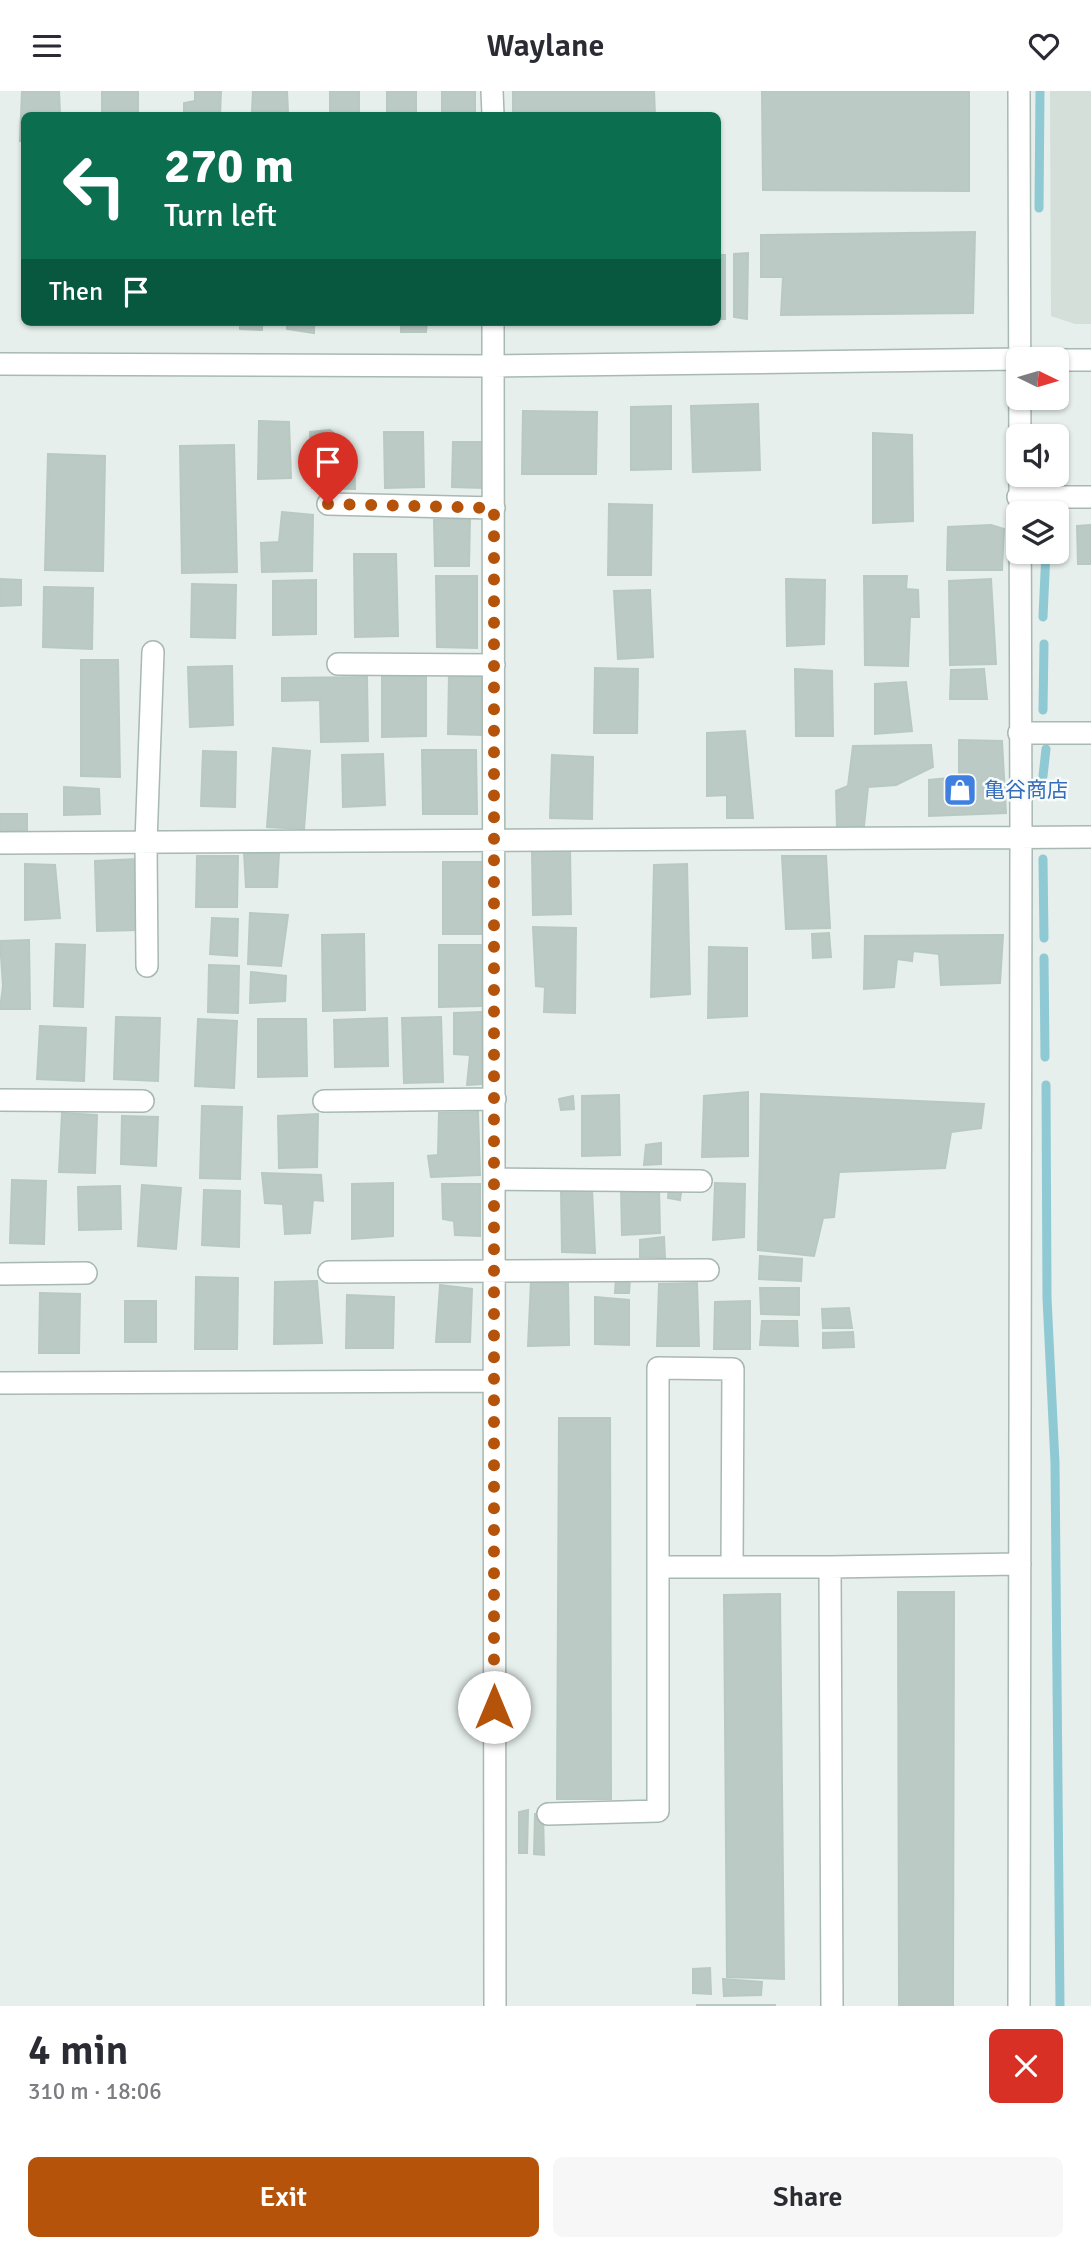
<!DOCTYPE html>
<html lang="en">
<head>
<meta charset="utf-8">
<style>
	:root { --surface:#fff; --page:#f7f7f7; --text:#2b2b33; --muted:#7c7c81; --accent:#b45309 }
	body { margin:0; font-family:Signika,"Noto Sans JP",sans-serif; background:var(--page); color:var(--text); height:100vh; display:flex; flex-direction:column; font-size:26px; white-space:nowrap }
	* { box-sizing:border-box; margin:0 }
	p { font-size:23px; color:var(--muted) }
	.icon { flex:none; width:38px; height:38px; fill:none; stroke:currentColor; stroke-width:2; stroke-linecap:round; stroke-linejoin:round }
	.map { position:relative; height:1915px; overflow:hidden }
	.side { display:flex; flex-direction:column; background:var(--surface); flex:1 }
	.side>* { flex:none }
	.top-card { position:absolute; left:21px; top:21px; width:700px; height:214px; border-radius:10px; box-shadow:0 2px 5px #0004; background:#0b6e4f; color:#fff; overflow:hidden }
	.needle { width:46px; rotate:95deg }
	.tools { position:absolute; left:1006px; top:256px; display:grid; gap:14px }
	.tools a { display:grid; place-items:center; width:63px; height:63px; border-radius:10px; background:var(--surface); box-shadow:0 2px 5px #0004; font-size:35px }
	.pin { position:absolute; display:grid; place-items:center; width:60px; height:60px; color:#fff; margin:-72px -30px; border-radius:50% 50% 50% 0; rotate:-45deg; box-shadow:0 0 7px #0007 }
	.pin .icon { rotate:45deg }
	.me { position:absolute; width:77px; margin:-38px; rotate:0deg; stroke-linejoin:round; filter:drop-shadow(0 0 5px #0008) }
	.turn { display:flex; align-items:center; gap:24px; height:147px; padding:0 28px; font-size:32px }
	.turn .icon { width:91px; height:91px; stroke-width:2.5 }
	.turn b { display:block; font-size:49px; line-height:60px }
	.then { display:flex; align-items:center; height:66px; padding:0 28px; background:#0003; gap:14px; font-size:26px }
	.round { display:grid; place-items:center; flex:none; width:74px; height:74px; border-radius:10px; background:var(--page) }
	.headline { display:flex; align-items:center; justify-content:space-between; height:119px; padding:0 28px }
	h1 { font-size:42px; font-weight:600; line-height:52px }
	.cta { display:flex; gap:14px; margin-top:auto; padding:14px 28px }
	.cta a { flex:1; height:80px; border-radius:10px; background:var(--accent); color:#fff; font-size:28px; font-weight:600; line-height:80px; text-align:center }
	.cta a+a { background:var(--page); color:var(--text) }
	header { display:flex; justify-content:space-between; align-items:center; height:91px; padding:0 28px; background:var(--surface); font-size:32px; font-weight:600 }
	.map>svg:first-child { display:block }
	.built { fill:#d4dfda }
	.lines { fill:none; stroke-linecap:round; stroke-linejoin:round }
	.stream { stroke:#8ec9d4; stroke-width:9 }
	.building { fill:#bbcac4; stroke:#b8c9c2; stroke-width:2 }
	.minor-casing { stroke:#a8b8b2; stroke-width:24 }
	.minor { stroke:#fff; stroke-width:21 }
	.route { stroke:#b45309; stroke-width:12; stroke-dasharray:0 21.6 }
	.labels { text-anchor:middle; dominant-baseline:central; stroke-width:5; stroke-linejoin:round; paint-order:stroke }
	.shop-label { font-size:21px; fill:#366cbe; stroke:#f7fbf9; text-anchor:start }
</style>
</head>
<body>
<header><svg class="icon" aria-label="menu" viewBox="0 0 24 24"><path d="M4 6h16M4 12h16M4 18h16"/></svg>Waylane<svg class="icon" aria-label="heart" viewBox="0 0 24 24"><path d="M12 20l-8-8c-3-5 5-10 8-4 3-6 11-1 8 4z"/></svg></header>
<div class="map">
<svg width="1091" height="1915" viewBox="0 0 1091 1915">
	<rect width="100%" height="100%" fill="#e6efeb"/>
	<path class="built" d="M1050 0H1091V233H1075L1051 225Z"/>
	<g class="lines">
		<path class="stream" d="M1039 117 1040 0
			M1045 341V345
			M1045 383 1046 395
			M1043 526 1046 460
			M1043 619 1044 553
			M1043 685 1046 658
			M1043 768 1044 847
			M1044 867 1045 966
			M1046 994 1047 1207 1055 1372 1060 1915"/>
	</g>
	<path class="building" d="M22 0H59L60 24H24V50H20Z
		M102 0H138V24H102Z
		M195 0H221L220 24H184V12L195 10Z
		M253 0H287L288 21 252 20Z
		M330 0H359V24H330Z
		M387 0H416V24H387Z
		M442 0H475V24H442Z
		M513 0H654L655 24H513Z
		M762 0H969V100L763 99Z
		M975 141 973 222 781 224 783 186H761V144Z
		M748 162 747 228 734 226V163Z
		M718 164H725V228H718Z
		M240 231H262V239L240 238Z
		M287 231H314V242L287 238Z
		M401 231H427L426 241H401Z
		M758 313 760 379 693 381 691 315Z
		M671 315V378L631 379V316Z
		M523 320 597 321 596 383H522Z
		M259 330 289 331 291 387 258 388Z
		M330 339 354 359 355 398 312 397 310 341Z
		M384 341H423L424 396 385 397Z
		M873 342 912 344 913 430 873 432Z
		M453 351H485L484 397 452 396Z
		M234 354 237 481 182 482 180 355Z
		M48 363 105 365 103 480 45 479Z
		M609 413 652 414 651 484H608Z
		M282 421 313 424 312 480 262 481 261 452 279 451Z
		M470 427 469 475H435L434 429Z
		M991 434 1004 438 1002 479H947L948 436Z
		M1091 434V473H1078L1077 435Z
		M354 463H396L398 545 355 546Z
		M436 485H477V557L437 556Z
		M864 485H907L906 498 918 499 919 526H910L908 575 865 574Z
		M0 488 21 489V514L0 515Z
		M786 488 825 489 824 553 787 555Z
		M991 488 996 573 950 574 949 490Z
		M316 489V543L273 544V490Z
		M192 493 236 494 235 547 191 546Z
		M44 496 93 497 92 558 43 556Z
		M650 499 653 566 618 568 614 500Z
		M81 569H118L120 686 81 685Z
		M232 575 233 634 190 636 188 576Z
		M595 577 638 578 637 642H594Z
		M795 578 832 580 833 645H796Z
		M984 578 987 608H950L951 579Z
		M449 583 486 584 485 644 448 643Z
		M382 585H426V645L382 646Z
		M367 586 368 650 321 651 320 609 282 610V587Z
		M906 591 912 640 875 643V593Z
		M745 640 753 727H727V704L707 705V642Z
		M959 649 1002 650 1006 722 929 725V689L959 686Z
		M931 654 933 676 896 694 868 696 864 735 837 737 836 700 848 695 853 655Z
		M273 657 310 660 304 738 267 736Z
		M422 659H476L477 723H423Z
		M203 660 236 661 235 716 201 715Z
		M383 663 385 714 343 716 342 664Z
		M552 664 593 666 592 728 550 727Z
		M64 696 99 698 100 723 64 724Z
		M0 723H27V739L0 740Z
		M570 758 571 823 533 824 532 761Z
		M244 761 279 762 277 796H246Z
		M197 765H238L237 816H196Z
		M782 765H826L830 837 786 838Z
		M137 768 139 839 97 840 95 770Z
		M443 771H482V843H443Z
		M25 773 55 774 60 827 25 829Z
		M687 773 690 903 651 906 654 774Z
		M250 822 288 824 281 875 248 873Z
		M212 827 238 828 237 865 210 863Z
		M533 836 576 837 575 922 544 921 545 896 536 895Z
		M829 842 831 866 813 867 812 843Z
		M364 843 365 919 323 920 322 844Z
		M1003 844 1000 892 941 894 939 863 913 860 912 870 897 868 894 896 864 898 865 845Z
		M29 849 30 918H0L3 895 0 850Z
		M56 853 85 854 83 916 54 915Z
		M439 854H484L482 915 439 916Z
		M709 856 747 857V925L708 927Z
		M209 874 239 875 238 922 208 921Z
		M251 881 286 885 285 910 250 912Z
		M482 921 483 993 467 994 470 964 454 963V922Z
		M116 926 160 927 158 990 114 988Z
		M441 926 443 991 404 992 402 927Z
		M387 927 388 975 335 976 334 929Z
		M198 928 237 930 234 997 195 995Z
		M258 928H306L307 985 258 986Z
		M40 935 86 937 84 990 37 988Z
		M748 1001V1065L702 1066 704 1005Z
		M761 1003 984 1013 981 1037 951 1041 945 1077 839 1081 834 1126 823 1127 814 1165 758 1159Z
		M619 1004 620 1064 582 1065V1005Z
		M573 1005 574 1018 561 1019 559 1008Z
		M202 1015 242 1016 240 1088 200 1087Z
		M478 1021 480 1084 431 1086 428 1065 438 1064 439 1022Z
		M62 1022 97 1024 95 1082 59 1081Z
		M318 1023 317 1076 279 1077 278 1025Z
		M122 1025 158 1026 156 1075 121 1073Z
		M661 1052V1073L644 1074 646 1054Z
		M262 1082 321 1084 323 1110 313 1109 310 1142 285 1143 283 1113 265 1112Z
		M12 1089 46 1090 44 1153 10 1152Z
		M393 1092V1145L352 1148V1093Z
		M715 1092 745 1093 744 1146 713 1149Z
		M442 1093H480V1145L455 1144 454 1130 443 1128Z
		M142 1094 181 1097 176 1158 138 1155Z
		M669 1094H682L680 1109 668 1107Z
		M120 1095 121 1138 79 1139 78 1096Z
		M659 1096 660 1142 622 1144 621 1097Z
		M561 1098H592L595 1162 562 1161Z
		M204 1099 240 1100 239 1156 202 1154Z
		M664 1146 665 1167 640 1166V1149Z
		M760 1165 802 1168 801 1190 759 1188Z
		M196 1186 238 1187 237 1258H195Z
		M616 1186 630 1187 629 1202H615Z
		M317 1190 322 1252 274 1253 275 1191Z
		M531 1190 568 1193 569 1254 528 1255Z
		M697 1192 699 1255H657L659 1193Z
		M440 1194 472 1198 470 1251H436Z
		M760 1197H799V1224L761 1223Z
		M40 1202 80 1203 79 1262H39Z
		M347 1204 394 1206 393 1257H346Z
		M595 1206 629 1209V1254L595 1253Z
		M125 1210H156V1251H125Z
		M750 1210V1258H714L715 1211Z
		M849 1217 852 1237H823L822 1218Z
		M762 1230H797L798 1255 760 1254Z
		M853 1241 854 1256 823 1257V1242Z
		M559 1327H610L611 1708H557Z
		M898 1501H954L953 1915H899Z
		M780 1503 784 1888 727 1886 724 1504Z
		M528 1719 527 1762H519V1721Z
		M535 1723H543L544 1764 534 1763Z
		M710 1877 711 1903 693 1902V1878Z
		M723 1888 762 1891 761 1904 724 1905Z
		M697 1914H775V1915H697Z"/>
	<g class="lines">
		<defs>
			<path id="minor" d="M492 0 493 24
				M1019 0 1021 746 1019 1915
				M493 231 495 1915
				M1057 269H1091
				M0 273 493 275 1018 268
				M1018 406H1091
				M328 413 494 417
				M338 573 494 574
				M1019 642H1091
				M0 752 1091 746
				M147 875 146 751 153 561
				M0 1009 143 1010
				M324 1010 495 1008
				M494 1088 701 1090
				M329 1181 708 1179
				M0 1183 86 1182
				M0 1292 494 1290
				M658 1476V1277L733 1278 732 1476
				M548 1723 658 1720V1476H830
				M832 1915 830 1476 1020 1473"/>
		</defs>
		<use href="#minor" class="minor-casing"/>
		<use href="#minor" class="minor"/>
	</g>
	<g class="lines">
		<path class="route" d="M328 413 494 417V1616"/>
	</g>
	<defs>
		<symbol id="shop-square" viewBox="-11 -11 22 22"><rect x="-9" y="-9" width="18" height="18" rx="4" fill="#3f7fe0" stroke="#f7fbf9"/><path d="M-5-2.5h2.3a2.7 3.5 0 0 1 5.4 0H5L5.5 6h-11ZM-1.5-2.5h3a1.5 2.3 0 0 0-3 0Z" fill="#fff"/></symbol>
	</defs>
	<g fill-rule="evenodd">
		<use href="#shop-square" x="941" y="680" width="38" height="38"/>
	</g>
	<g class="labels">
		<g class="shop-label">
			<text x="984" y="699">亀谷商店</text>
		</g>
	</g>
</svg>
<div class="tools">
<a><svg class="needle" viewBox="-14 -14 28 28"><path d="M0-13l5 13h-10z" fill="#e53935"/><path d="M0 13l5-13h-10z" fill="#7c7c81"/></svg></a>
<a><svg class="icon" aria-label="sound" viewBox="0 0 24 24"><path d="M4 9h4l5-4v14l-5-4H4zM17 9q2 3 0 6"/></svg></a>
<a><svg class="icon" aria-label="layers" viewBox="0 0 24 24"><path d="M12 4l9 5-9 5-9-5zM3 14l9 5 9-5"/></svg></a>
</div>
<div class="pin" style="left:328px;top:413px;background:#d93025"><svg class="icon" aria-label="arrive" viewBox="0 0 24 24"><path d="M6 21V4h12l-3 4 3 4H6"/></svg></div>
<svg class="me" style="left:494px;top:1616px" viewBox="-20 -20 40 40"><circle r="19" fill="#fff"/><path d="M0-13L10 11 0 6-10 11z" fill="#b45309"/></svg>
<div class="top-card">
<div class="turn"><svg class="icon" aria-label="left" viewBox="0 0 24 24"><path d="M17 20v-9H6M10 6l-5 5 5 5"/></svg><div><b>270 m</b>Turn left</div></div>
<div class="then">Then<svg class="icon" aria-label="arrive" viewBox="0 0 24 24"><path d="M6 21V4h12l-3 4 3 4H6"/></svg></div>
</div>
</div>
<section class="side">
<div class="headline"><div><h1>4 min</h1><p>310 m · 18:06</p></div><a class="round" style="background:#d93025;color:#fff"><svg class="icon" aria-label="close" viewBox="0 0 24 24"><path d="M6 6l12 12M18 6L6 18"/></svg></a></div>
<div class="cta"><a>Exit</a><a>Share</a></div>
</section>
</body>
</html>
